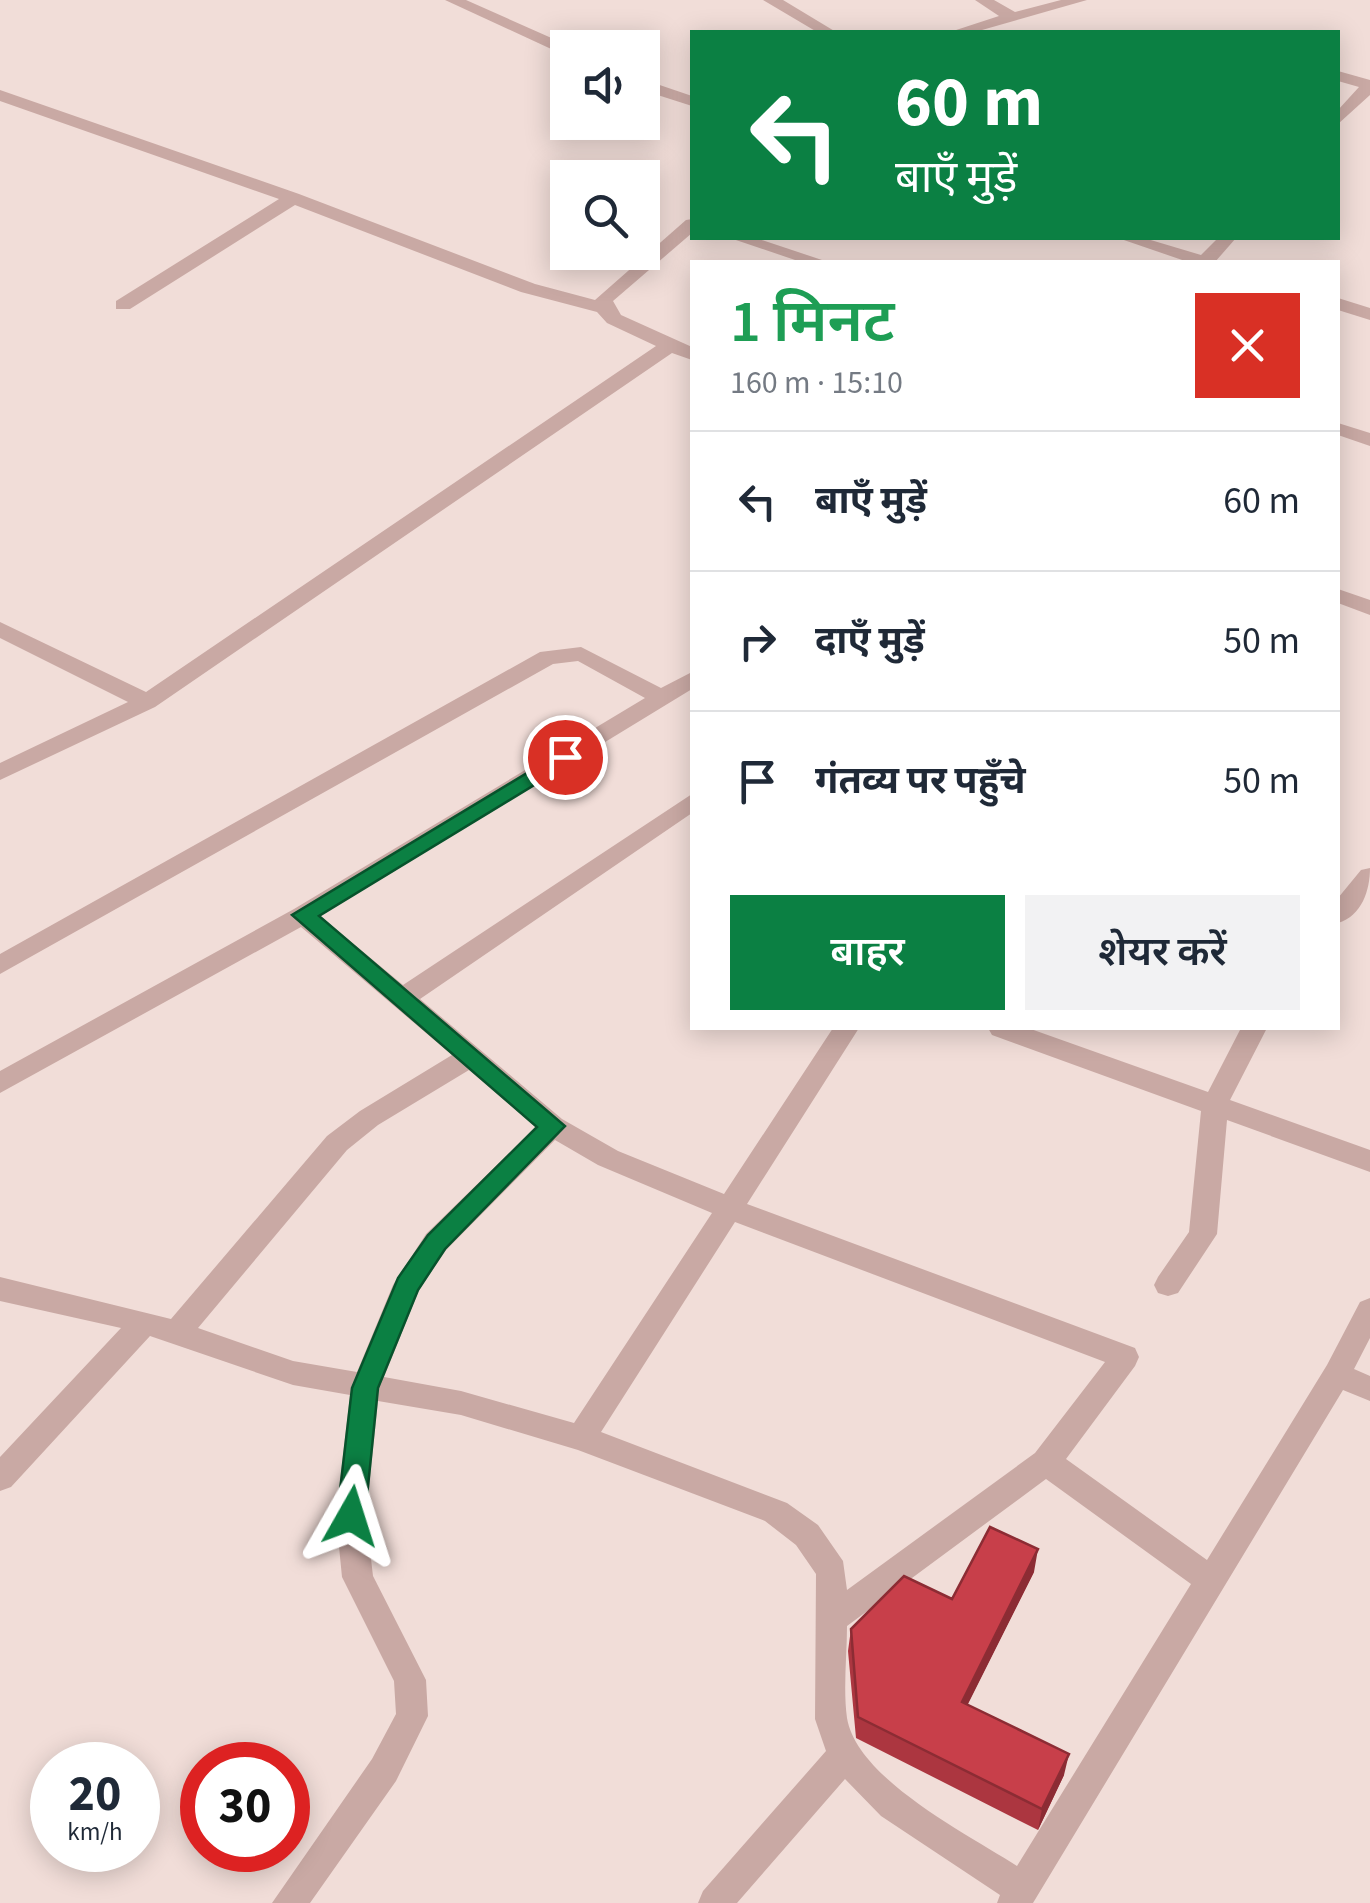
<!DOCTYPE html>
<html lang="hi">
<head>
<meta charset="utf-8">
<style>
	:root { --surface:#fff; --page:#f2f2f3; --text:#1f2937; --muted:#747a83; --line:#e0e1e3; --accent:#0b8043 }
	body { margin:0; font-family:"Source Sans 3","Noto Sans Devanagari",sans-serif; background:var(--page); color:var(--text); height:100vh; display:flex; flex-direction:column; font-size:38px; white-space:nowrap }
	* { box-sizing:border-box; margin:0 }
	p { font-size:32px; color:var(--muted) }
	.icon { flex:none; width:55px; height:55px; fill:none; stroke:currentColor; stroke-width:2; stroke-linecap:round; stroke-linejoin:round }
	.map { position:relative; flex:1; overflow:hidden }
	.drawer { position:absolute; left:690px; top:260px; width:650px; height:770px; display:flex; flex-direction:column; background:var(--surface); border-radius:0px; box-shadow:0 5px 25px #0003 }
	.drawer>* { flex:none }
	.top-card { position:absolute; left:690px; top:30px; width:650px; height:210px; border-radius:0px; box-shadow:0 5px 25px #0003; background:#0b8043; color:#fff; overflow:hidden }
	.fabs { position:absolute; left:550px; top:30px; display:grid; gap:20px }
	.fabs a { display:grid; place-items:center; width:110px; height:110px; border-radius:0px; background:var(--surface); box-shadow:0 5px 25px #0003; font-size:50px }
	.speed { position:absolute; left:30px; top:1742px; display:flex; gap:20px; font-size:50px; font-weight:700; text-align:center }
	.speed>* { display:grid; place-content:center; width:130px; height:130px; border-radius:50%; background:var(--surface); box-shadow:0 5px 25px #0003; line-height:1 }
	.speed small { font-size:25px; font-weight:400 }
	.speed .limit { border:15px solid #d22; background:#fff; color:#111 }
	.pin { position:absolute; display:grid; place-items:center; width:85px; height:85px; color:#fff; margin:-42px; border:5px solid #fff; border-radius:50%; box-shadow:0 2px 10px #0007 }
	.me { position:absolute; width:110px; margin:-55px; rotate:6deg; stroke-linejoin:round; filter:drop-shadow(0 0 8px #0008) }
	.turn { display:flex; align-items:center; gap:35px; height:210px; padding:0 40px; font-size:45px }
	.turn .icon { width:130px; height:130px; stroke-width:2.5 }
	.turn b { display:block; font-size:70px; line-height:85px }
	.round { display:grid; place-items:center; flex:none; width:105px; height:105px; border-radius:0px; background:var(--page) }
	.overview { display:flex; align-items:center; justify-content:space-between; height:170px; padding:0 40px }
	h1 { font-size:60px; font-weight:600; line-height:75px; color:#1e9e55 }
	.action { display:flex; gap:20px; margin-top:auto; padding:20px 40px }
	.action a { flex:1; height:115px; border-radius:0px; background:var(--accent); color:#fff; font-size:40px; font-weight:600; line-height:115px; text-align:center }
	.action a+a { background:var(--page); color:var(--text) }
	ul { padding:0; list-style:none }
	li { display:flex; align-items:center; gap:30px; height:140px; padding:0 40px; border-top:2px solid var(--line) }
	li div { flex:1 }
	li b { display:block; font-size:38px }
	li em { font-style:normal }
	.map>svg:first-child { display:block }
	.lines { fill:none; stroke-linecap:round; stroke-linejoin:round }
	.minor { fill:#c9a9a4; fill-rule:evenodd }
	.wall { fill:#ac3640 }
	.shaded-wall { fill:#8c2c34 }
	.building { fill:#c83f4a; stroke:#8c2c34; stroke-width:2.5 }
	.route { fill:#0b8043; stroke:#07532c; stroke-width:2.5 }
</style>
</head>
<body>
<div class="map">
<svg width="1370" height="1903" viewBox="0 0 1370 1903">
	<rect width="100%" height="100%" fill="#f1ddd8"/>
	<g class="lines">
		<path class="minor" d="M445 0H466L574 48H568V56L562 54Z
			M763 0H783L836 32H817Z
			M975 0H994L1015 12 1061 0H1087L975 32H950L999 16Z
			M1338 71 1370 80V95L1338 124V110L1359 87 1338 81Z
			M642 79 692 96V106L642 90Z
			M0 90 299 194 535 284 595 300 686 220 692 219V233L613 301 621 315 692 347V360L672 353 155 707 0 780V763L128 702 0 638V622L146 692 656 346 607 323 597 312 521 292 295 205 130 309H116V301L279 199 0 101Z
			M730 238H756L828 262H801Z
			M1118 238H1144L1201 255 1218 238H1236L1215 262H1188Z
			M1338 298 1370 308V320L1338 310Z
			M1338 423 1370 433V446L1338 435Z
			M1338 589 1370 600V615L1338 603Z
			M581 647 661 688 692 672V689L320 916 403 985 692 794V813L420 999 562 1119 618 1151 724 1194 833 1028H859L747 1204 1135 1348 1139 1357 1135 1366 1066 1459 1207 1560 1327 1365 1360 1302 1370 1298V1338L1354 1369 1370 1376V1401L1343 1390 1033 1903H997L1000 1895 881 1816 845 1779 737 1903H698L703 1891 826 1751 815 1719 816 1574 796 1545 765 1521 578 1450 461 1415 378 1401 366 1516 373 1576 426 1680 428 1716 396 1781 310 1903H272L372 1759 396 1714 394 1681 342 1577 336 1516 350 1395 293 1385 150 1336 11 1487 0 1491V1457L121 1328 0 1301V1277L171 1319 327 1136 360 1111 452 1055 301 927 0 1093V1071L294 909 645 698 578 661 553 664 0 974V954L540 652ZM469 1070 536 1127 426 1234 393 1285 357 1372 293 1361 198 1328 347 1150 378 1125ZM555 1140 598 1165 712 1213 574 1423 461 1391 384 1377 419 1290 446 1250ZM735 1222 1105 1362 1035 1453 847 1590 843 1561 818 1525 787 1503 601 1432ZM1046 1479 1191 1584 1017 1866C969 1835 857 1779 847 1718 843 1689 847 1655 847 1626Z
			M1370 868C1370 890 1362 916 1338 923V898L1361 870Z
			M988 1028H1028L1208 1092 1241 1028H1267L1230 1100 1370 1150V1172L1227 1120 1217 1234 1178 1293 1168 1296 1158 1293 1154 1285 1158 1277 1189 1232 1201 1111 992 1035Z"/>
	</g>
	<path class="wall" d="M1034 1572 967 1705 1064 1775 1038 1830 856 1738 848 1651 851 1629 952 1599Z"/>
	<path class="shaded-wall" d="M1038 1549 1034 1572 958 1724 962 1702Z
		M1069 1754 1064 1775 1038 1830 1042 1809Z"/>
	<path class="building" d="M990 1527 1038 1549 962 1702 1069 1754 1042 1809 858 1717 851 1629 904 1576 952 1599Z"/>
	<path class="route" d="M565 750 572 752V762L319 916 565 1126 445 1249 418 1290 378 1388 365 1516 361 1525 351 1528 341 1525 337 1516 352 1388 398 1278 428 1235 537 1127 292 915Z"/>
</svg>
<div class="fabs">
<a><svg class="icon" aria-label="sound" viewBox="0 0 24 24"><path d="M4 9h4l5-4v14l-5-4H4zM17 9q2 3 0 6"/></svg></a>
<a><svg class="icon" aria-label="search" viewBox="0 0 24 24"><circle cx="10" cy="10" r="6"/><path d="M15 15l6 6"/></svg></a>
</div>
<div class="speed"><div>20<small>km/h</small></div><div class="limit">30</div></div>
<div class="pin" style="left:565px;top:757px;background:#d93025"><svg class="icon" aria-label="arrive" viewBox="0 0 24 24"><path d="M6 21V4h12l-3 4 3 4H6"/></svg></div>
<svg class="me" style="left:351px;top:1516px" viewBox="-20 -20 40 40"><path d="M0-17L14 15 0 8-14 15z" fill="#0b8043" stroke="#fff" stroke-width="4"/></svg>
<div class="top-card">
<div class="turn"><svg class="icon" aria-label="left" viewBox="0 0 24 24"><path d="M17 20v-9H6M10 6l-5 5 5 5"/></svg><div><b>60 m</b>बाएँ मुड़ें</div></div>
</div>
<section class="drawer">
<div class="overview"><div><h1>1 मिनट</h1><p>160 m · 15:10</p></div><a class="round" style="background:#d93025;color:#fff"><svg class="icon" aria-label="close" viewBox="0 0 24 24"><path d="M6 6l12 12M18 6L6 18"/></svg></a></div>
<ul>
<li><svg class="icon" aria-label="left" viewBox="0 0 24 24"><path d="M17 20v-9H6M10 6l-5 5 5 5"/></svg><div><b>बाएँ मुड़ें</b></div><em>60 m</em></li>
<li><svg class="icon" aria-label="right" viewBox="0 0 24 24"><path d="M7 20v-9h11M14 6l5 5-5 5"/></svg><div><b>दाएँ मुड़ें</b></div><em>50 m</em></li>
<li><svg class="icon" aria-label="arrive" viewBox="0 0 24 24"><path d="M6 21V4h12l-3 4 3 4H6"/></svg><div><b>गंतव्य पर पहुँचे</b></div><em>50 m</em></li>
</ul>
<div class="action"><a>बाहर</a><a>शेयर करें</a></div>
</section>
</div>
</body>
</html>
